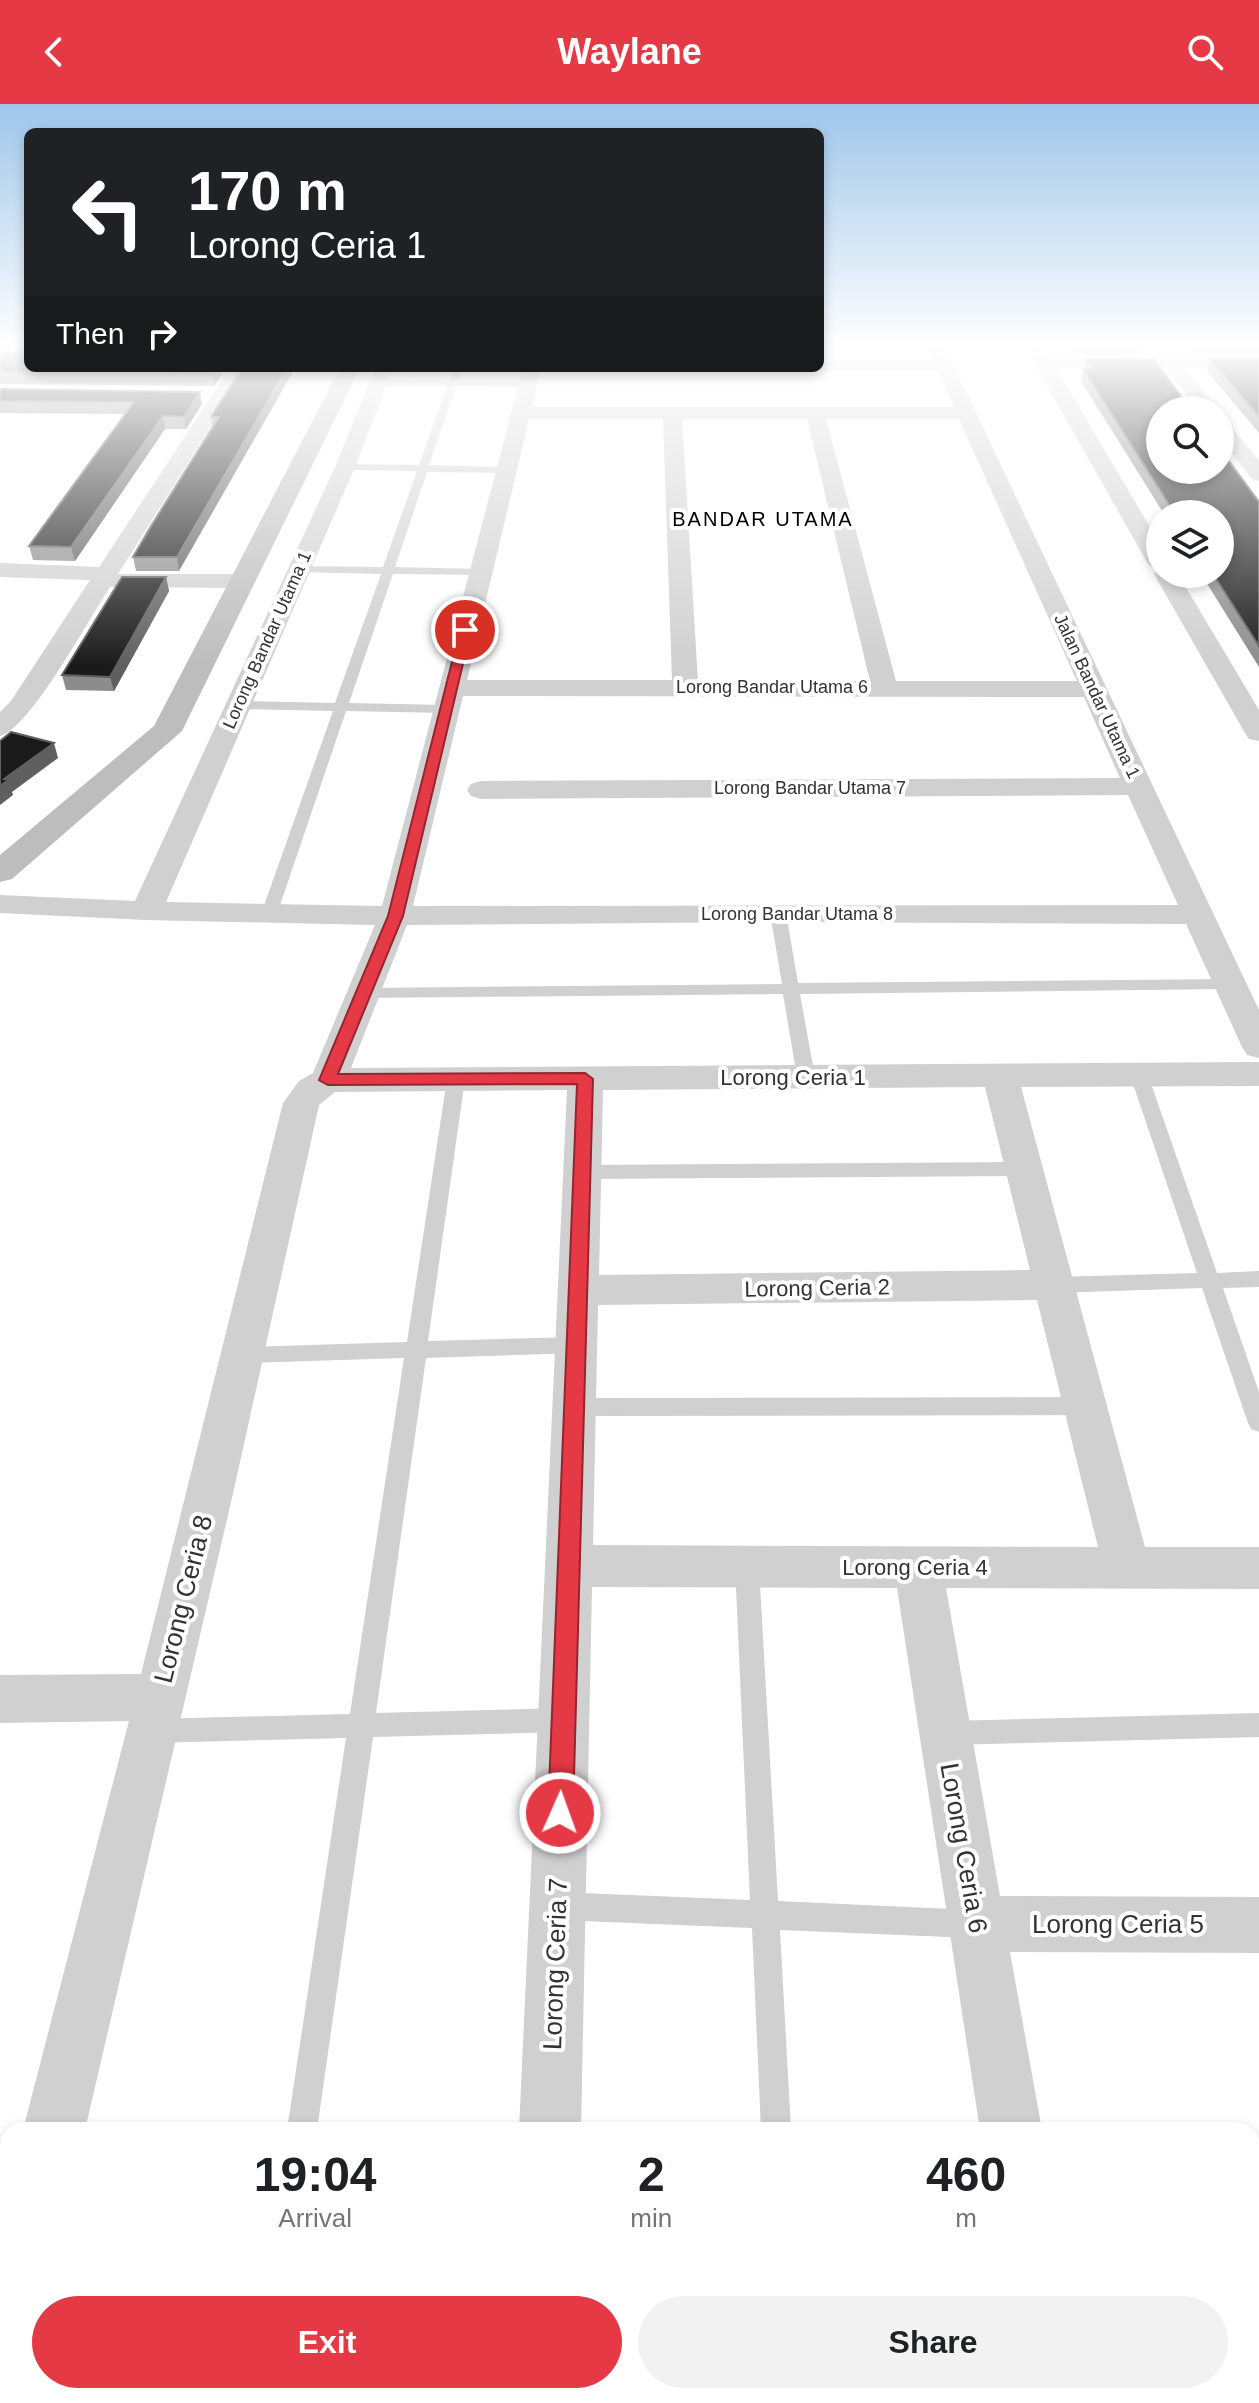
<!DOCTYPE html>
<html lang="en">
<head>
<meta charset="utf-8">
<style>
	:root { --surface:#fff; --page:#f2f2f2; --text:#202124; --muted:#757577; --accent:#e63946 }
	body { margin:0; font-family:Arial,sans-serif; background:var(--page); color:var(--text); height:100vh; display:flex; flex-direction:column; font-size:30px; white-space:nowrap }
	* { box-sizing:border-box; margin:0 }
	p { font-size:26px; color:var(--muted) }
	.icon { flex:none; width:44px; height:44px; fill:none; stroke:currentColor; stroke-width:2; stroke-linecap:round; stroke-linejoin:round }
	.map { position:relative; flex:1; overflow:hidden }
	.panel { position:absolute; left:0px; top:2018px; width:1260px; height:282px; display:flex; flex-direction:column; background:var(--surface); border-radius:24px 24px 0 0; box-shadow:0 4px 12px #0003 }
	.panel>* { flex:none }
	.top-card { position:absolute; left:24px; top:24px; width:800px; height:244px; border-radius:12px; box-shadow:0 4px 12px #0003; background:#202124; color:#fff; overflow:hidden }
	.tools { position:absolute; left:1146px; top:292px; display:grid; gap:16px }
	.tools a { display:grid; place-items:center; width:88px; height:88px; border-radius:50%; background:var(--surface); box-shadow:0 4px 12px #0003; font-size:40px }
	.pin { position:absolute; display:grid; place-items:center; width:68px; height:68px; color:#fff; margin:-34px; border:4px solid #fff; border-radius:50%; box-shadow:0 2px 8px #0007 }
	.me { position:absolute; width:88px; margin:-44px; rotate:2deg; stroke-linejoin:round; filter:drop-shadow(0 0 6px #0008) }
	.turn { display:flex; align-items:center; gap:28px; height:168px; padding:0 32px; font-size:36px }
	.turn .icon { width:104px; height:104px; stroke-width:2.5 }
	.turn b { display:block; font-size:56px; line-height:68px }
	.then { display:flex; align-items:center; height:76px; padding:0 32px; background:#0003; gap:16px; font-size:30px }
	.eta { display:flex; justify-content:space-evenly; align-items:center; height:136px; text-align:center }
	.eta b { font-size:48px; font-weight:600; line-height:56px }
	.primary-button { display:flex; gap:16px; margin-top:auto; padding:16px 32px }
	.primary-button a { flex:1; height:92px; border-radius:48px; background:var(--accent); color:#fff; font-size:32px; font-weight:600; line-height:92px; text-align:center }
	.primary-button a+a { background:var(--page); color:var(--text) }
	header { display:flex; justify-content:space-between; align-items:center; height:104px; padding:0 32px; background:var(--accent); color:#fff; font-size:36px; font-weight:600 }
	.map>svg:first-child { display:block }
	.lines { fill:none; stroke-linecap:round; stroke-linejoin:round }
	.lane { fill:#d0d0d0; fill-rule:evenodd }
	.street { fill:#d0d0d0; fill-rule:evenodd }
	.secondary { fill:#bdbdbd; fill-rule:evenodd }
	.wall { fill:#8c8c8c }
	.shaded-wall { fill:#5f5f5f }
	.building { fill:#1a1a1a; stroke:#5f5f5f; stroke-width:2 }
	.route { fill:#e63946; stroke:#96252e; stroke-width:2 }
	.labels { text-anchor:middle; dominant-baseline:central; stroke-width:8; stroke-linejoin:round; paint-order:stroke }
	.far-street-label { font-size:18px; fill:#333; stroke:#fff }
	.far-neighbourhood-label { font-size:20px; letter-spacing:2px; fill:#000; stroke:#fff }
	.street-label { font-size:22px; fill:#333; stroke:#fff }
	.near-street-label { font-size:26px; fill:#333; stroke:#fff }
</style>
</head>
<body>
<header><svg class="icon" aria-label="back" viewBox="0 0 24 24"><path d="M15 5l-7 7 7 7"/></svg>Waylane<svg class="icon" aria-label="search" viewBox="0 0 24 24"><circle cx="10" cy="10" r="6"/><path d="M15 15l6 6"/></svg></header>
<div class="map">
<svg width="1259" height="2299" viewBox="0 0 1259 2299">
	<rect width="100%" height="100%" fill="#fff"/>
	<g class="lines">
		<path class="lane" d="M453 264H463L458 277H527L532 280 527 283 456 282 429 361 506 363 511 366 506 369 427 368 395 463 479 465 485 468 479 471 393 470 349 599 446 601 453 605 446 609 346 607 277 810 269 815 263 813 261 810 333 607 238 605 231 601 238 597 335 599 381 470 298 468 292 465 298 462 383 463 417 367 345 366 340 363 345 360 419 361 447 282H379L374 279 379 276 449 277Z
			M778 804 786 809 798 879 1230 875 1238 880 1230 885 800 890 815 973 806 979 797 973 783 890 364 894 356 889 364 884 782 880 770 809Z
			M1139 965 1148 971 1217 1169 1259 1167V1183L1223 1184 1259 1288V1328L1251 1325 1248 1319 1202 1184 1054 1189 1047 1186 1044 1181 1047 1176 1054 1173 1197 1169 1130 971Z
			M456 969 465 975 428 1237 577 1233 584 1235 588 1241 584 1247 577 1249 426 1254 376 1609 564 1604 573 1607 577 1616 573 1625 564 1628 373 1633 317 2026H287L346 1634 152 1639 143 1636 139 1627 143 1618 152 1615 350 1610 404 1254 245 1259 237 1257 234 1251 237 1245 245 1243 407 1238 447 975Z
			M1024 1058 1033 1065 1024 1072 582 1075 572 1068 582 1061Z
			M1085 1293 1093 1296 1096 1302 1093 1308 1085 1311 575 1312 567 1309 564 1303 567 1297 575 1294Z
			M747 1452 755 1455 759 1462 778 1797 973 1806 983 1810 987 1820 983 1830 973 1834 780 1826 791 2026H761L752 1824 558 1816 548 1812 544 1802 548 1792 558 1788 750 1796 735 1462 739 1455Z
			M1259 1609V1633L947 1641 938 1638 934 1629 938 1620 947 1617Z
			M1252 2057H1259V2089H1252Z
			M772 2292H806L807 2299H773Z"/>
		<path class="street" d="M926 241H944L1259 906V954L1247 951 1242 943 1186 820 778 818 407 821 351 964 1259 958V982L1021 983 1145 1443H1259V1485L946 1484 1000 1792 1259 1793V1849L1010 1848 1042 2026H980L897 1484 592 1483 581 2026H519L567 986 335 988 319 1001 234 1385 85 2026H23L129 1617 0 1619V1571L141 1570 283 999 299 977 313 969 375 821 146 816 0 809V791L135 797 335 363 375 264H393L355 363 166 798 382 802 523 264H541L532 303H954L938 267H820L812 264H820V257L933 256ZM529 315H663L672 576H467ZM682 315H807L870 577H698ZM826 315H959L1077 577H896ZM463 592 1084 593 1120 674 481 677 471 680 467 686 471 692 481 695 1128 691 1178 801 413 802ZM985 983 1030 1166 599 1171 603 986ZM1037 1196 1098 1443 593 1441 598 1201Z
			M1024 241H1042L1049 254 1259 253V263L1185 264 1218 306H1198L1166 264H1056L1160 440V470H1178L1259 606V637L1249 635 1245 629 1154 470 1157 466 1148 460Z
			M230 264H248L118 470H242L250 472 254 477 250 482 242 484 110 483C90 513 30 625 0 632V608L11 597 90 476 0 473V459L99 463Z
			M1220 315 1227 317 1259 357V377L1252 375 1220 334Z
			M0 2154 8 2157V2223L0 2220Z
			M0 2265 8 2268V2292H32L35 2299H0Z
			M288 2292H378L381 2299H291Z
			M508 2292H576V2299H508Z
			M1021 2292H1089L1090 2299H1022Z"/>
		<path class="secondary" d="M340 264H360L182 627 12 775 0 778V751L154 622Z"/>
	</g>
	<path class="wall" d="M1066 241H1141L1139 251H1072Z
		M1186 241H1259V251L1193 250Z
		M0 247 28 264H226L214 282 0 280Z
		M1259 254V329L1207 267 1210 255Z
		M1086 255 1259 398V563L1201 470H1220V410H1164L1081 277Z
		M242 264 179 467H136L133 453 212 323 211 313Z
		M0 285 202 300 186 325H165L75 457 33 456 29 442 125 310 0 309Z
		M166 473 169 487 114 587 66 586 62 571Z"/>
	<path class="shaded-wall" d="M216 264H226L214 282 212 270Z
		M287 264H295L179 467 177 453Z
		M200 288 202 300 186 325 184 313Z
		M163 312 165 325 75 457 71 443Z
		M166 473 169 487 114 587 110 573Z
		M54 639 58 654 12 688 13 691 0 701V682L4 675Z"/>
	<path class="building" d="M1 246 28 247V264H216L212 270 0 268Z
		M1259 254V313L1210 255Z
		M1086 255H1154L1191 306H1160V366H1220V345L1259 398V542L1213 470H1220V410H1175L1083 265H1093Z
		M242 264H287L177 453H133L151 422 219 313H211Z
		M0 285 200 288 184 313 163 312 71 443 29 442 134 298 0 297Z
		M122 473H166L110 573 62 571Z
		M11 628 54 639 4 675 8 676 0 682V637Z"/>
	<linearGradient id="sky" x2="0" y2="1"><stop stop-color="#9ec6ea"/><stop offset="0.43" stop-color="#fff"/><stop offset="1" stop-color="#fff" stop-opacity="0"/></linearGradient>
	<rect width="1259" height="563" fill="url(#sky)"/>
	<path class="route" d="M465 523 471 526 403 812 338 970 585 969 593 975 573 1709 569 1718 560 1721 552 1718 548 1709 577 980 328 981 319 976 388 812 460 526Z"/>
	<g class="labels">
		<g class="far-street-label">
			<text transform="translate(267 536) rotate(-66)">Lorong Bandar Utama 1</text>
			<text x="772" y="583">Lorong Bandar Utama 6</text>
			<text transform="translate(1097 592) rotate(65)">Jalan Bandar Utama 1</text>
			<text x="810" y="684">Lorong Bandar Utama 7</text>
			<text x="797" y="810">Lorong Bandar Utama 8</text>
		</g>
		<g class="far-neighbourhood-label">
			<text x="763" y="415">BANDAR UTAMA</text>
		</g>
		<g class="street-label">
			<text x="793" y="973">Lorong Ceria 1</text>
			<text transform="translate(817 1184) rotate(-1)">Lorong Ceria 2</text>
			<text x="915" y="1463">Lorong Ceria 4</text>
		</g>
		<g class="near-street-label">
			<text transform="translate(183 1495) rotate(-76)">Lorong Ceria 8</text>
			<text transform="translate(964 1744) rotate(80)">Lorong Ceria 6</text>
			<text x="1118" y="1820">Lorong Ceria 5</text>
			<text transform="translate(555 1860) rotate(-88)">Lorong Ceria 7</text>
		</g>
	</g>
</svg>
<div class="tools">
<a><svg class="icon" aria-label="search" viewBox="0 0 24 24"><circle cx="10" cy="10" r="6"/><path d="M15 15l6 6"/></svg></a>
<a><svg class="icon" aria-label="layers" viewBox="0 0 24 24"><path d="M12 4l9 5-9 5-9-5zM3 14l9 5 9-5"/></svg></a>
</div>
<div class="pin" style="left:465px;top:526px;background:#d93025"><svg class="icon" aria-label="arrive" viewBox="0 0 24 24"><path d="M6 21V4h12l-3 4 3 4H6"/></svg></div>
<svg class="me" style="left:560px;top:1709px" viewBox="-20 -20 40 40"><circle r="17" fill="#e63946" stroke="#fff" stroke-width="3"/><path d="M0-11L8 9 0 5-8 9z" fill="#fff"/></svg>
<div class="top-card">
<div class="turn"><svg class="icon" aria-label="left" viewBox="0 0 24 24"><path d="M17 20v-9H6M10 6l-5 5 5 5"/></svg><div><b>170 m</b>Lorong Ceria 1</div></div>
<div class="then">Then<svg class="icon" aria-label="right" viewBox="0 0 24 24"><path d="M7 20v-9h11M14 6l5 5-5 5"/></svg></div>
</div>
<section class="panel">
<div class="eta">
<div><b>19:04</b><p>Arrival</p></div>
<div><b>2</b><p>min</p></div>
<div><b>460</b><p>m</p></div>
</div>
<div class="primary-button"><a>Exit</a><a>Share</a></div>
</section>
</div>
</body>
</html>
